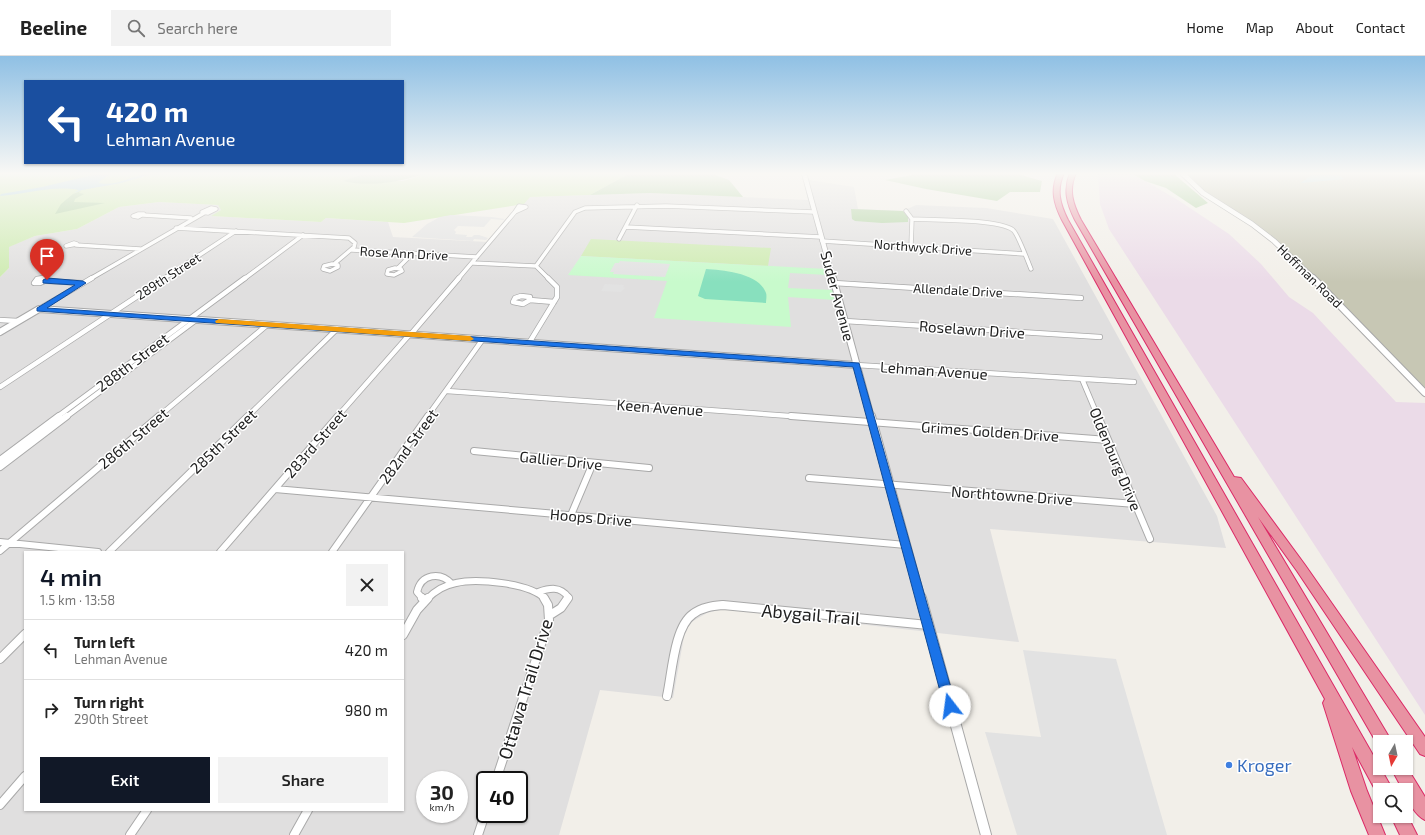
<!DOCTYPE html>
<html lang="en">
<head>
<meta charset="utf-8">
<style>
	:root { --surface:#fff; --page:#f2f2f2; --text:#222; --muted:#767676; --line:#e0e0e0; --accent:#111827 }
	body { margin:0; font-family:"Exo 2",sans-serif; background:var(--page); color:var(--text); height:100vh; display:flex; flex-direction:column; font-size:15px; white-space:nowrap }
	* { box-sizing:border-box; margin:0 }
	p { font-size:13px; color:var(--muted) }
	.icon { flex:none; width:22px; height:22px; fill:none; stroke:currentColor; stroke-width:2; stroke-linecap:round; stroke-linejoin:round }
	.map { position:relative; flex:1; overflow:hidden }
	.panel { position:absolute; left:24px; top:495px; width:380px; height:260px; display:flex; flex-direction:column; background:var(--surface); border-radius:0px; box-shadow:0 1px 3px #0004 }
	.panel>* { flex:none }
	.top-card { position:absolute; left:24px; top:24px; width:380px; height:84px; border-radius:0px; box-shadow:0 1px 3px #0004; background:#1a4fa0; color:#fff; overflow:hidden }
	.needle { width:26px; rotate:189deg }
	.tools { position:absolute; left:1373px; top:679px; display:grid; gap:8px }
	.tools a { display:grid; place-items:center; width:40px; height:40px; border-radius:0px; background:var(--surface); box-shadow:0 1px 3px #0004; font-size:20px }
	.speed { position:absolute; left:416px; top:715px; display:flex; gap:8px; font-size:20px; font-weight:700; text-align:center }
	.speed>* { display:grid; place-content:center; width:52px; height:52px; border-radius:50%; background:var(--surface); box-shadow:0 1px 3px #0004; line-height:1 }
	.speed small { font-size:10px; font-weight:400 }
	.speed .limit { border:2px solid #111; border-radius:6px; background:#fff; color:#111 }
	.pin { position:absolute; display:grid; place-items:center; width:34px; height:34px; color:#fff; margin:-41px -17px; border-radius:50% 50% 50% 0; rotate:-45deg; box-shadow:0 0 4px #0007 }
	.pin .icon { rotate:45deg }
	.me { position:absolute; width:44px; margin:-22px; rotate:345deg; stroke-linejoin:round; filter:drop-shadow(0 0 3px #0008) }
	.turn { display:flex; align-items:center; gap:14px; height:84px; padding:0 16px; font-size:18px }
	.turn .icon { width:52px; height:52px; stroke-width:2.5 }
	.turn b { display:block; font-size:28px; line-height:34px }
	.round { display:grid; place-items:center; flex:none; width:42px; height:42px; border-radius:0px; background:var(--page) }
	.head { display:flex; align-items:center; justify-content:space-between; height:68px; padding:0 16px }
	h1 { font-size:24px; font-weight:600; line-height:30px; color:var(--accent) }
	.action { display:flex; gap:8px; margin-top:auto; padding:8px 16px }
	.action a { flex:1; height:46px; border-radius:0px; background:var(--accent); color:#fff; font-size:16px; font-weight:600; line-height:46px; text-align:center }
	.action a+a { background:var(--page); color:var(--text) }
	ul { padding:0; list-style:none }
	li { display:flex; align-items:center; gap:12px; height:60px; padding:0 16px; border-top:1px solid var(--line) }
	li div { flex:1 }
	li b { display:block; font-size:15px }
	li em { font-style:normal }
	header { display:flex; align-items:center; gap:24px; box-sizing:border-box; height:56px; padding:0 20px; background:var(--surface); border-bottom:1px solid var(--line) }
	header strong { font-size:19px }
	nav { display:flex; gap:22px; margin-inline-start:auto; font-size:14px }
	.search { width:280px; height:36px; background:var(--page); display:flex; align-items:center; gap:10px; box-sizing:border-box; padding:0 14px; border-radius:0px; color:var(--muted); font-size:15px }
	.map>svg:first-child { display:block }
	.residential { fill:#e0dfdf; fill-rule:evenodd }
	.industrial { fill:#ebdbe8 }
	.construction { fill:#c7c7b4 }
	.grass { fill:#cdebb0 }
	.forest { fill:#add19e }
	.park { fill:#c8facc }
	.pitch { fill:#88e0be }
	.parking { fill:#e2e2e2 }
	.water { fill:#aad3df }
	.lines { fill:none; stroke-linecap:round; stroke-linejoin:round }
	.minor-far3-casing { stroke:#a9a9a9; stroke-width:5 }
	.minor-far2-casing { stroke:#a9a9a9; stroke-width:6 }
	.minor-far1-casing { stroke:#a9a9a9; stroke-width:8 }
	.minor-casing { stroke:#a9a9a9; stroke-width:10 }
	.tertiary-far3-casing { stroke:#a9a9a9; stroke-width:6 }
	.tertiary-far2-casing { stroke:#a9a9a9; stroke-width:8 }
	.tertiary-far1-casing { stroke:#a9a9a9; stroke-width:10 }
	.tertiary-casing { stroke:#a9a9a9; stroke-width:12 }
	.motorway-casing { stroke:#dc2a67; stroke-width:2 }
	.minor-far3 { stroke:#fff; stroke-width:3.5 }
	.minor-far2 { stroke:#fff; stroke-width:4.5 }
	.minor-far1 { stroke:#fff; stroke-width:6 }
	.minor { stroke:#fff; stroke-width:8 }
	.tertiary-far3 { stroke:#fff; stroke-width:4.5 }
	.tertiary-far2 { stroke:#fff; stroke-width:6 }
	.tertiary-far1 { stroke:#fff; stroke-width:8 }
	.tertiary { stroke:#fff; stroke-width:10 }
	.motorway { fill:#e892a2; fill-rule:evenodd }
	.route { fill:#1a73e8; stroke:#114b97 }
	.slow { fill:#f59e0b }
	.shop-dot { fill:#3f7fe0; stroke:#fff; stroke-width:1.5 }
	.labels { text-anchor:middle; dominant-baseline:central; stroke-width:3; stroke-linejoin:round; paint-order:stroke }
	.far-street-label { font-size:13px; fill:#222; stroke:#fff }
	.street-label { font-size:15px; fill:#222; stroke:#fff }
	.near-street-label { font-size:18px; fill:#222; stroke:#fff }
	.near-shop-label { font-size:18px; fill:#366cbe; stroke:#fff; text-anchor:start }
</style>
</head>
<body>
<header>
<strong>Beeline</strong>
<div class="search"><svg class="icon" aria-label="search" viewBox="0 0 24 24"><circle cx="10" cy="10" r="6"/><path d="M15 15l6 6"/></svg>Search here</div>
<nav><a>Home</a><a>Map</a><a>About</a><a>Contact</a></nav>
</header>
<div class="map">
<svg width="1425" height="779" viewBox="0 0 1425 779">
	<rect width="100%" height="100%" fill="#f2efe9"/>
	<path class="residential" d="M803 123 854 131 858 153 903 155 916 149 986 152 1053 163 1217 460 1226 492 990 473 1019 586 723 553 707 557 693 565 685 575 673 642 600 634 559 779H0V221L9 212 8 191 35 180 77 173 119 151 159 146 218 149 221 154 212 160 321 166 326 162 388 166 393 181 488 186 530 141 650 137 808 144ZM25 496H403V754H25ZM425 724H459V758H425ZM485 724H519V758H485Z"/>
	<path class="industrial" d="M1098 117H1131L1178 144 1229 178 1261 208 1289 241 1313 257 1396 346 1425 347V659L1109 173 1100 148Z"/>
	<path class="construction" d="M1182 117H1425V337L1274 185 1214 144Z"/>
	<path class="grass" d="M0 117H366L344 125H403L429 117H630L590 139 530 141 524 148 404 167 326 162 321 166 211 160 221 154 218 149 159 146 119 151 77 173 35 180 9 191V212L0 221Z
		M591 183 771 192 768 210 581 200Z"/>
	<path class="forest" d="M366 117H429C402 125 371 132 343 125Z
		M630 117H710L729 124 743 141 650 137 590 139Z
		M923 117H1014L1042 125 1040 136H1010L997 145 926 133 885 124Z
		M1131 117H1173L1208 147 1196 152 1166 132 1145 125Z
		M81 135 79 137 84 138 75 143 74 146 105 147 55 158 61 148 73 138Z
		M851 153 903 155 908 161V166L882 167 855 165 852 163Z"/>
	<path class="park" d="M581 200 827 213 828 219 790 217 788 232 833 234 835 244 788 241 791 271 654 262 667 225 568 219Z"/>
	<path class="pitch" d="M706 213C723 214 759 217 766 237 767 240 766 244 766 247L705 243 698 240Z"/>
	<path class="parking" d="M451 159 492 161 505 163 503 164 491 163 484 171 458 170 454 174 456 176 455 178 467 179 466 181H472L474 179H479L488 182 486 184 474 183 473 185 412 181 427 168 440 161Z
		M620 205 670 208 665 221 613 218 614 216H610L615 207H619Z
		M605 228 624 229 623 231 625 232 621 236 601 235Z
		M1023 594 1116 603 1167 779H1017L985 676 1041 681Z"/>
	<path class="water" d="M101 117H112L100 125 99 127C116 131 132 120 148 117 156 116 166 117 174 117L149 119 121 127 82 134 74 137 79 134C53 129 26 138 0 140L1 138 42 131Z
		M1314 117H1336L1344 123 1301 127Z"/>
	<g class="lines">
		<defs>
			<path id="minor-far3" d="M519 150 526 151 515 156Z
				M211 152 216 153 208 157 202 156Z
				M906 155 912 163 911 191
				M138 158H144L138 161 133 160Z
				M143 159 191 162
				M912 163C932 164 998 163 1013 174 1018 178 1028 206 1031 213
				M626 171 821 181
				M176 172 349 182 355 187 354 191 334 208
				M619 183 637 149
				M822 185 1024 198
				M74 187 77 188 66 190Z
				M76 189 140 193
				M352 194 477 201
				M473 207 536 210
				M332 208 338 209V211L330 215 323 213 324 210Z
				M395 212 401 213 402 215 394 219 387 218 388 214Z
				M398 212 413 197
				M37 223H47
				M90 223 204 157
				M163 223 236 175
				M244 223 303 179
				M458 223 515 156
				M549 223 536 210 575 156 585 152 666 150 814 156"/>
			<path id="minor-far2" d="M43 222 37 223 34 227H40L47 224 44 222
				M46 225 82 227
				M834 227 1081 242
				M521 240 530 241V244L523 248 513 246 515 242Z
				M530 244 554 246
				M39 253 92 222
				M0 264 18 265
				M845 265 1100 281
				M411 278 459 222
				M529 287 557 241V231L548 222
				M856 309 1134 326
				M1082 323 1098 361
				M0 331 165 222
				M447 335 804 361
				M57 361 245 222
				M66 361 196 264
				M158 361 267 269
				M247 361 337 273
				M337 361 410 278
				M427 361 483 283"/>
			<path id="minor-far1" d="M791 360 1108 384
				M1098 360 1150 483
				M474 395 649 412
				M0 404 59 360
				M0 411 67 360
				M809 422 1135 448
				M275 433 906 489
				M571 459 593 407
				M0 486 98 496
				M0 495 159 360
				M109 496 248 360
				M220 496 338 360
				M332 496 428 360
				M538 536C550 532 560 530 568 541L567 543
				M423 543 417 536C421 518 440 515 452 528
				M427 543C435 535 445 529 456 527 476 522 531 527 545 543"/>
			<path id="minor" d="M422 542 424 544
				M550 559 561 552 568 542
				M403 579 417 554 428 542
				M0 603 25 578
				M667 640C672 618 674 571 693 558 702 551 713 550 723 549L928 569
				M496 724 549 564 548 549 544 542
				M0 749 25 720
				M130 779 147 754
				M294 779 308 754
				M478 779 485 758"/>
			<path id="tertiary-far3" d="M804 117 833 223
				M1182 117 1203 137 1252 168 1274 185 1314 223"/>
			<path id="tertiary-far2" d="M833 222 871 361
				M1313 222 1425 337
				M0 276 39 253 856 309"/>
			<path id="tertiary-far1" d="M871 360 921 543"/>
			<path id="tertiary" d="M921 542 986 779"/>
			<path id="motorway" d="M1058 117H1064C1056 134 1060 148 1068 164L1390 729 1392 734H1380V740L1378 739 1352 691 1367 735 1385 779H1369L1351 735 1323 647 1325 643 1062 164C1054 148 1050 134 1058 117Z
				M1070 117H1076C1068 134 1073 148 1081 164L1234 421 1241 422 1305 509 1425 681V700L1420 698 1297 515 1258 461 1389 681 1391 686H1380V691H1379L1075 164C1067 148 1063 134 1070 117Z
				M1406 710 1425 741V764C1416 760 1406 744 1406 734H1403L1391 712H1406Z
				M1406 757 1417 779H1400L1391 760H1406Z"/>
		</defs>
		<use href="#minor-far3" class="minor-far3-casing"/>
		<use href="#minor-far2" class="minor-far2-casing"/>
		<use href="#minor-far1" class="minor-far1-casing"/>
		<use href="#minor" class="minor-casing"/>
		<use href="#tertiary-far3" class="tertiary-far3-casing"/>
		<use href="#tertiary-far2" class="tertiary-far2-casing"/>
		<use href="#tertiary-far1" class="tertiary-far1-casing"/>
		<use href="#tertiary" class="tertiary-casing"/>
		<use href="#motorway" class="motorway-casing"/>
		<use href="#minor-far3" class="minor-far3"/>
		<use href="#minor-far2" class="minor-far2"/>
		<use href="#minor-far1" class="minor-far1"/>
		<use href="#minor" class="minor"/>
		<use href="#tertiary-far3" class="tertiary-far3"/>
		<use href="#tertiary-far2" class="tertiary-far2"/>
		<use href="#tertiary-far1" class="tertiary-far1"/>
		<use href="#tertiary" class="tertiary"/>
		<use href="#motorway" class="motorway"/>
	</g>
	<linearGradient id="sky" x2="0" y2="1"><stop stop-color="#8fc0e4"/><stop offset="0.52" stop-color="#f9f8f5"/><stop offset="1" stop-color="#f9f8f5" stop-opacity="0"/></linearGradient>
	<rect width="1425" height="226" fill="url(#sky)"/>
	<path class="route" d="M47 222 83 225 86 227 47 252 859 307 956 650 955 654 950 656 945 654 944 650 853 311 37 255V252L75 229 43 227V224Z"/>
	<path class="slow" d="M219 263 470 280 474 283 470 285 216 267 215 265Z"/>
	<circle class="shop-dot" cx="1229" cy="709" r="4"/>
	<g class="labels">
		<g class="far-street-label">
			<text transform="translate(923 191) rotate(4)">Northwyck Drive</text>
			<text transform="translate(404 197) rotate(3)">Rose Ann Drive</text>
			<text transform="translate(168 220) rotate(-33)">289th Street</text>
			<text transform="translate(1310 220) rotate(44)">Hoffman Road</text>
			<text transform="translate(958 234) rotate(3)">Allendale Drive</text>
		</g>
		<g class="street-label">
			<text transform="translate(838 240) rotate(75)">Suder Avenue</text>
			<text transform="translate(972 273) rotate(4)">Roselawn Drive</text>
			<text transform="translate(132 306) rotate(-37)">288th Street</text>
			<text transform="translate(934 314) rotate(4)">Lehman Avenue</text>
			<text transform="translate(660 351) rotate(4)">Keen Avenue</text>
			<text transform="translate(990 375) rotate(4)">Grimes Golden Drive</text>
			<text transform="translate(133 382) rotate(-40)">286th Street</text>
			<text transform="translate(223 385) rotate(-44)">285th Street</text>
			<text transform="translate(315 387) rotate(-49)">283rd Street</text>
			<text transform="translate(408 390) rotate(-54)">282nd Street</text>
			<text transform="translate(1116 403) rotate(67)">Oldenburg Drive</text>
			<text transform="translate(561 404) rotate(6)">Gallier Drive</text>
			<text transform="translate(1012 439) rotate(4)">Northtowne Drive</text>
			<text transform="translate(591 461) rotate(5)">Hoops Drive</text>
		</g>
		<g class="near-street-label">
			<text transform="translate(811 558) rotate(5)">Abygail Trail</text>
			<text transform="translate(525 633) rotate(-73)">Ottawa Trail Drive</text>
		</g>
		<g class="near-shop-label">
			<text x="1237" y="709">Kroger</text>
		</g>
	</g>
</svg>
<div class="tools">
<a><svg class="needle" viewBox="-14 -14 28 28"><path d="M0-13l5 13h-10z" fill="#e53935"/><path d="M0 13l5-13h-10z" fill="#767676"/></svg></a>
<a><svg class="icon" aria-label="search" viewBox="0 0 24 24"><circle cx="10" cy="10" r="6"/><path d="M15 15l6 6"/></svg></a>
</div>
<div class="speed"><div>30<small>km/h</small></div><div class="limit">40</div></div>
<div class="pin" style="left:47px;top:224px;background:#d93025"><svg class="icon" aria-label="arrive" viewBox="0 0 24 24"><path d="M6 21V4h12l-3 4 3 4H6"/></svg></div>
<svg class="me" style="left:950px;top:650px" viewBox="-20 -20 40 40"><circle r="19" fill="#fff"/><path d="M0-13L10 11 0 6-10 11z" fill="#1a73e8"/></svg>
<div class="top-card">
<div class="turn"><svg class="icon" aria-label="left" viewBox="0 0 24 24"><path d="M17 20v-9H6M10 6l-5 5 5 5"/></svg><div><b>420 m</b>Lehman Avenue</div></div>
</div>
<section class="panel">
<div class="head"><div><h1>4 min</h1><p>1.5 km · 13:58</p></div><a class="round"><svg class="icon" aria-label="close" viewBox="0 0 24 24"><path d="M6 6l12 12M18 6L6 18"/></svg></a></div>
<ul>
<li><svg class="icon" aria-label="left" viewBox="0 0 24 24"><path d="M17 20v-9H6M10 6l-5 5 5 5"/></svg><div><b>Turn left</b><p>Lehman Avenue</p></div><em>420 m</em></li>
<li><svg class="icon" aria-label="right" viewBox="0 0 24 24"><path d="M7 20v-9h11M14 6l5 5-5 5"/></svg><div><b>Turn right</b><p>290th Street</p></div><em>980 m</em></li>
</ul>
<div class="action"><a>Exit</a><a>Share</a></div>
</section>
</div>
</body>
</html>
